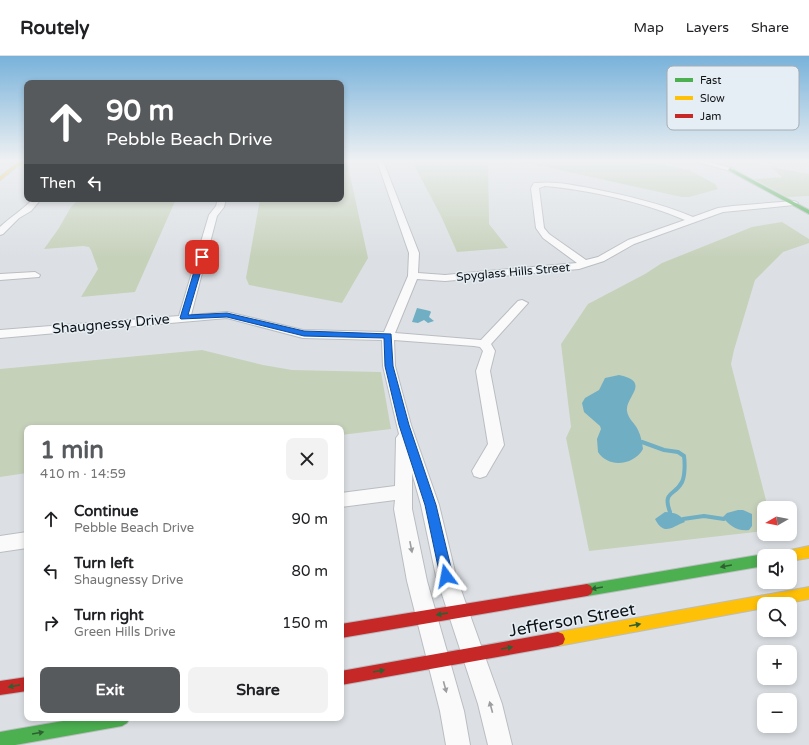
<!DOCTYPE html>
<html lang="en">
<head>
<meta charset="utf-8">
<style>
	:root { --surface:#fff; --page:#f2f2f2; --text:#202124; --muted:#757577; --line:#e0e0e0; --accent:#575a5d }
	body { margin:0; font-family:"Varela Round",sans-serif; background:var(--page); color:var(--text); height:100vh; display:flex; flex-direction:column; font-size:15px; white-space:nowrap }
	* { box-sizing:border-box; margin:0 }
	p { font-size:13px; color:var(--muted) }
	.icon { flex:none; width:22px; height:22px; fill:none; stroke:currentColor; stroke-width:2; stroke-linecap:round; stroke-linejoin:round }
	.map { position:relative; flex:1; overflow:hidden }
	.side { position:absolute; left:24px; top:369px; width:320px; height:296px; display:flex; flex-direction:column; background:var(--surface); border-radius:8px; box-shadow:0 2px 6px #0003 }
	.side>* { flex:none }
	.hud { position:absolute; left:24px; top:24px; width:320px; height:122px; border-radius:8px; box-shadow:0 2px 6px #0003; background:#575a5d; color:#fff; overflow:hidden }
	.needle { width:26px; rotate:261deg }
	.tools { position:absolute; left:757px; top:445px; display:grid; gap:8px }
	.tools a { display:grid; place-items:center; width:40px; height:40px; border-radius:8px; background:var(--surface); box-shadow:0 2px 6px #0003; font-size:20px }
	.pin { position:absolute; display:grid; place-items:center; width:34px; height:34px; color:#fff; margin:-17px; border-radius:8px; box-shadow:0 2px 6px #0006 }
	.me { position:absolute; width:44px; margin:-22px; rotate:347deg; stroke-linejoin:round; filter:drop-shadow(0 0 3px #0008) }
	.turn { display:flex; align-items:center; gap:14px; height:84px; padding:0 16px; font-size:18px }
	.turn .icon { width:52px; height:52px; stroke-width:2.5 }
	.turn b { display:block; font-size:28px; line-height:34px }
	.then { display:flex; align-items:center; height:38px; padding:0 16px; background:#0003; gap:8px; font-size:15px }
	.round { display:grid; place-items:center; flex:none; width:42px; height:42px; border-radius:8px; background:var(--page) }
	.head { display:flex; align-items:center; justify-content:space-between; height:68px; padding:0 16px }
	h1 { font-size:24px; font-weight:700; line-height:30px; color:var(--accent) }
	.primary-button { display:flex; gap:8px; margin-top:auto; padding:8px 16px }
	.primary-button a { flex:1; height:46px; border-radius:8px; background:var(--accent); color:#fff; font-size:16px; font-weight:700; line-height:46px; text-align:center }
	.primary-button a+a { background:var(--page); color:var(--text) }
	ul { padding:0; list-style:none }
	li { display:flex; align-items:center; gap:12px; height:52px; padding:0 16px }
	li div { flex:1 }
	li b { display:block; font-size:15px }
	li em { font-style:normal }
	header { display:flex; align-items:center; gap:24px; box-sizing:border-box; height:56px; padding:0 20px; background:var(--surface); border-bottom:1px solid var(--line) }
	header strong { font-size:19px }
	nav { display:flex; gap:22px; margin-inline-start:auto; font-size:14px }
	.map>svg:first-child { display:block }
	.green { fill:#c6d1ba }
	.water { fill:#70aec4 }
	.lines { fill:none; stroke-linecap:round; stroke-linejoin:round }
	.stream { stroke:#70aec4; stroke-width:4 }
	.street-casing { stroke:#babdc0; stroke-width:2 }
	.fast-casing { stroke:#babdc0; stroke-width:2 }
	.slow-casing { stroke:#babdc0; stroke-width:2 }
	.jam-casing { stroke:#babdc0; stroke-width:2 }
	.street { fill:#fafafb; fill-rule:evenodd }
	.fast { fill:#4caf50; fill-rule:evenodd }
	.slow { fill:#ffc107; fill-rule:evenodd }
	.jam { fill:#c62828; fill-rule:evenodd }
	.oneway { fill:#9c9d9f }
	.oneway2 { fill:#2e6032 }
	.route { fill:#1a73e8; stroke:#114b97 }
	.labels { text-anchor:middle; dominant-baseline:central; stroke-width:3; stroke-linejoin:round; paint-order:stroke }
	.far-street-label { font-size:12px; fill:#0f1214; stroke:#e6eef5 }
	.street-label { font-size:14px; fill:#0f1214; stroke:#e6eef5 }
	.near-street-label { font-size:17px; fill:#0f1214; stroke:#e6eef5 }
	.key { fill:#e6eef5; stroke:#a6acb2; stroke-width:1 }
	.key-label { font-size:11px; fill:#0f1214 }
</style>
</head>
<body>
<header>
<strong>Routely</strong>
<nav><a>Map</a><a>Layers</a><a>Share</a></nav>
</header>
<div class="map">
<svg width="809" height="689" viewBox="0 0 809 689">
	<rect width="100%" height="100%" fill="#dce0e4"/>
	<path class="green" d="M341 105H346L348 110 368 202 342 247 249 229 246 222 260 143H341Z
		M412 105H488L489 168 508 192 457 196 441 160Z
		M519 105H641L689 114 715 128 718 133 689 141H682Z
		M771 111 809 118V140L787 141 754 123 782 121Z
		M79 143H176L135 236 81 241 98 213 91 194 89 191 83 190 44 193 59 172 71 151Z
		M782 166 809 183V187L783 196 755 224 734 294 731 308 768 452H764V475L589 495 566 382 571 371 561 288 588 248 645 218 662 207 752 171Z
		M202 294 263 309 292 314 381 316 391 373 341 379V372H27V417L0 421V313Z"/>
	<path class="water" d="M417 252 430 255 431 256 429 261 434 265 428 267 424 264 418 267 412 266Z
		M619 319C652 326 625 341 627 355 628 363 635 367 638 374 641 380 642 386 643 393 634 409 609 413 598 396L597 383 601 373 600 370 584 356 582 347 585 342 599 334 605 322Z
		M738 454H743L752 458V470L749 474C738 476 728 469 723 461L727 457Z
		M665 456C675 457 679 457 685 466 673 470 664 481 655 463Z"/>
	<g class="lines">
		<path class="stream" d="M642 386 664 394 678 396 684 400C685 407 685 420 682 426 675 440 662 435 670 456
			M683 463 704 460 724 463"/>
		<defs>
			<path id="street" d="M377 105H383L419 197 418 217 445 219 577 207 543 182 536 172 531 132 534 127H537C554 125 572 129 589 132 624 139 660 147 693 161L718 152 733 150 794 145 798 147 794 149 723 156 634 188 604 205 579 213 445 225 417 223 395 277 481 284 518 245 522 244 528 247 491 288 495 295 490 315 504 389 486 420 480 422 474 420 472 415 488 388 476 315 483 295 480 291 474 290 394 284 395 310 411 369 439 449 456 520 502 648 512 689H488L478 648 436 520 421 449 412 417V453L427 525 464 655 470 689H446L440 655 407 525 394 453 395 444 341 451V437L395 430 396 382 399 378 383 310 382 284 303 282 227 262 0 282V274L179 260 209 159 216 150 218 143H226L224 151 217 160 191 259 227 256 303 274 384 276 408 220 409 197ZM545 130C590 134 643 146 685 164L628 184 598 201 586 204 549 178 544 172 539 132Z
				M697 105H707L734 113 730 115 698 106Z
				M33 143H41L31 155 19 162 3 178 0 179V171C10 161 23 154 33 143Z
				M35 216 40 219 39 221 0 224V218Z
				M27 476V492L0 496V480Z"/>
			<path id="fast" d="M730 112 809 154V158L728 114Z
				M764 498 768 500H764V510L587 540 583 538 581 534 583 530 587 528Z
				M80 662H130L127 667 122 670 15 689H0V676Z"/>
			<path id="slow" d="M20 105H24L0 124V121Z
				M809 490V502L790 505V500H779L781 496Z
				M809 531V543L784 548H764V552L558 590 553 588 551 583 553 578 558 576Z"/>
			<path id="jam" d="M587 528 591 530 593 534 591 538 587 540 341 582V568Z
				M558 576 563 578 565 583 563 588 558 590 341 629V615Z
				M27 621V635L0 639V625Z"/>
		</defs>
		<use href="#street" class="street-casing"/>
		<use href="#fast" class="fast-casing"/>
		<use href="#slow" class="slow-casing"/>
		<use href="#jam" class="jam-casing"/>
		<use href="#street" class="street"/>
		<use href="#fast" class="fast"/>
		<use href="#slow" class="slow"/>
		<use href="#jam" class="jam"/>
	</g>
	<defs><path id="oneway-solid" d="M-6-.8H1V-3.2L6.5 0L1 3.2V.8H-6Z"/></defs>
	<g class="oneway">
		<use href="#oneway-solid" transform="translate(411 491) rotate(79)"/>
		<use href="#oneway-solid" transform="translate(445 631) rotate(75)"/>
		<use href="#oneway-solid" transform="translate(491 651) rotate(-105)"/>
	</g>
	<g class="oneway2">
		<use href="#oneway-solid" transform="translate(726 510) rotate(170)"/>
		<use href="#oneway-solid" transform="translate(597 532) rotate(170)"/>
		<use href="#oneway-solid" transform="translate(442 558) rotate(171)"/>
		<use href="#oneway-solid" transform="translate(635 569) rotate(-10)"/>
		<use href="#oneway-solid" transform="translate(507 592) rotate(-10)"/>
		<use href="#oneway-solid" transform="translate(379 615) rotate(-10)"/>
		<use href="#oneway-solid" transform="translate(14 630) rotate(170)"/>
		<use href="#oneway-solid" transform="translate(38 677) rotate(-10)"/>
	</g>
	<linearGradient id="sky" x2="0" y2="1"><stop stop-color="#78b2da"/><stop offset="0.52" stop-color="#eff1f3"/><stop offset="1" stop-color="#eff1f3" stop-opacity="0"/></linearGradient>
	<rect width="809" height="201" fill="url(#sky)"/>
	<path class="route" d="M199 199 205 201 188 259 227 257 304 275 391 278 393 310 409 369 436 449 453 520 451 524 446 526 442 524 440 520 425 449 399 369 385 310 384 282 304 280 227 261 181 263 180 262Z"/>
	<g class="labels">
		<g class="far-street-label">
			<text transform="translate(513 216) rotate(-5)">Spyglass Hills Street</text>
		</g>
		<g class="street-label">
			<text transform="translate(111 268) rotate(-5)">Shaugnessy Drive</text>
		</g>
		<g class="near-street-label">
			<text transform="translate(572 564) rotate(-10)">Jefferson Street</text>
		</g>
	</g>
	<rect x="667" y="10" width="132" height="64" rx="6" class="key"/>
	<rect x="675" y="22" width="18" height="4" fill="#4caf50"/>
	<rect x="675" y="40" width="18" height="4" fill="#ffc107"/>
	<rect x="675" y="58" width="18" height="4" fill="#c62828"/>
	<g class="key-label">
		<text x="700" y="28">Fast</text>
		<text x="700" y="46">Slow</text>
		<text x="700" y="64">Jam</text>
	</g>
</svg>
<div class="tools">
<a><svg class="needle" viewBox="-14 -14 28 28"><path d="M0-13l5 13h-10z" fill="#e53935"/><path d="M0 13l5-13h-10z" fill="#757577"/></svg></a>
<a><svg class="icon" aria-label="sound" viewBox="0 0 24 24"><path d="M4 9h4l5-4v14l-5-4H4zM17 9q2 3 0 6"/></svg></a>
<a><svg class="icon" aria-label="search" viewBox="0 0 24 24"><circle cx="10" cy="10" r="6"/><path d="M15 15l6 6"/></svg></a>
<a>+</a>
<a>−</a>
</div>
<div class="pin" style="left:202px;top:201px;background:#d93025"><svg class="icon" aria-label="arrive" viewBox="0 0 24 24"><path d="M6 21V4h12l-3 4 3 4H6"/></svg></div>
<svg class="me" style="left:446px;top:520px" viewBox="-20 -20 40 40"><path d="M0-17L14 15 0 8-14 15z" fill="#1a73e8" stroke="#fff" stroke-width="4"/></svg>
<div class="hud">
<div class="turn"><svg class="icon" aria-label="ahead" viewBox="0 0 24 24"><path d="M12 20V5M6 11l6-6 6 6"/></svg><div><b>90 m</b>Pebble Beach Drive</div></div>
<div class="then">Then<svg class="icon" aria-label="left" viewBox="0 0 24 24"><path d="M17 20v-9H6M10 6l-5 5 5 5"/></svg></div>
</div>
<section class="side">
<div class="head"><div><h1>1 min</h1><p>410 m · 14:59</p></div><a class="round"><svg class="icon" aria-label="close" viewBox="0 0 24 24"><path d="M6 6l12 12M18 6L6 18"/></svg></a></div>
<ul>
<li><svg class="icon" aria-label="ahead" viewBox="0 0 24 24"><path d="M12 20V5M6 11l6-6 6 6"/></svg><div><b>Continue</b><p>Pebble Beach Drive</p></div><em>90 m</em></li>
<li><svg class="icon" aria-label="left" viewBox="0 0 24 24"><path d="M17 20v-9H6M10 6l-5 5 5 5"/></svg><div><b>Turn left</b><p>Shaugnessy Drive</p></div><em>80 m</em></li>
<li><svg class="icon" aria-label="right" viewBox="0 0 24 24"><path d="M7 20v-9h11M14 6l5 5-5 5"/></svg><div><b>Turn right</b><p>Green Hills Drive</p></div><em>150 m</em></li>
</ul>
<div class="primary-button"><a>Exit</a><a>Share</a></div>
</section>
</div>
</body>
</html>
